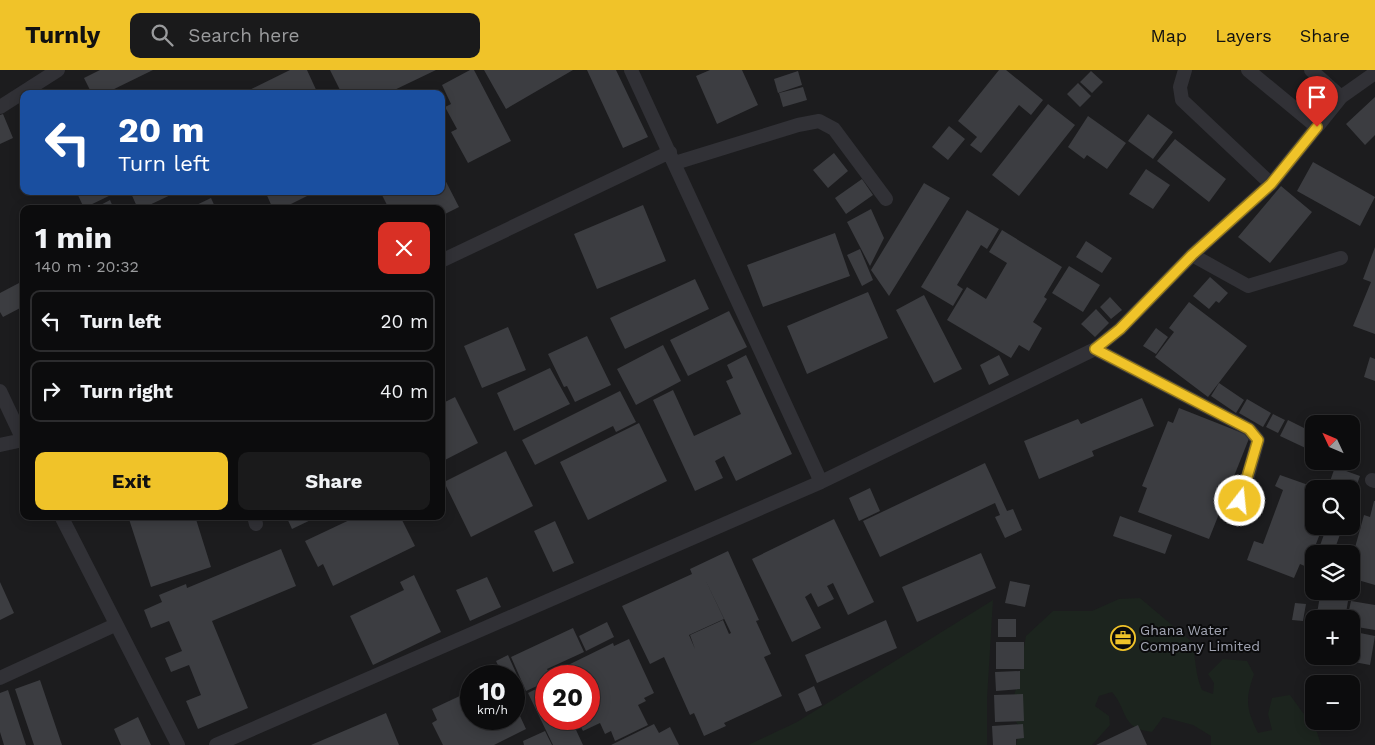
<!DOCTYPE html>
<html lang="en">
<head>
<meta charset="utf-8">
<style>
	:root { --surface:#0c0c0d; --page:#1a1a1b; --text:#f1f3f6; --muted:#9a9b9d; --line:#2c2c2e; --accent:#f0c329 }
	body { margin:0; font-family:"Work Sans",sans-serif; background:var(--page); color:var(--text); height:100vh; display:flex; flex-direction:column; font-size:19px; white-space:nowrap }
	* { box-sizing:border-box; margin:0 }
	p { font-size:16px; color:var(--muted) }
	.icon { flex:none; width:28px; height:28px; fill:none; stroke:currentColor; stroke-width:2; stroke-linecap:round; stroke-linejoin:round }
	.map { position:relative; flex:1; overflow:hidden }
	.details { position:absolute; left:20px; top:135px; width:425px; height:315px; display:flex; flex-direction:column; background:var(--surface); border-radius:10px; box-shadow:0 2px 12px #0003,0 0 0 1px var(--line) }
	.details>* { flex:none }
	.top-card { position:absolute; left:20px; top:20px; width:425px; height:105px; border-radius:10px; box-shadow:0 2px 12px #0003,0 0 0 1px var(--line); background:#1a4fa0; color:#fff; overflow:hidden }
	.needle { width:32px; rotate:314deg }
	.fabs { position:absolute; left:1305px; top:345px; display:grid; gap:10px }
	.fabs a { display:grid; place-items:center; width:55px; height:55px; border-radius:10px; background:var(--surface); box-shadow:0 2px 12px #0003,0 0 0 1px var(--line); font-size:25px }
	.speed { position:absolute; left:460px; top:595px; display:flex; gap:10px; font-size:25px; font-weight:700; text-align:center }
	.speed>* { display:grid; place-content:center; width:65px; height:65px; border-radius:50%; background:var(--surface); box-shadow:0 2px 12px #0003,0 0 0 1px var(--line); line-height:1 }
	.speed small { font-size:12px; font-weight:400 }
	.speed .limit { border:8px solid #d22; background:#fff; color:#111 }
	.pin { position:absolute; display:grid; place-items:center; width:42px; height:42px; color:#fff; margin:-51px -21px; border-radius:50% 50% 50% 0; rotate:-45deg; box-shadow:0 0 5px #0007 }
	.pin .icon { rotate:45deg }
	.me { position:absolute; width:55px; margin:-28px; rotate:16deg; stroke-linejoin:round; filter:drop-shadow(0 0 4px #0008) }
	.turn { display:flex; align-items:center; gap:18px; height:105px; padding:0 15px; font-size:22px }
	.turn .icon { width:65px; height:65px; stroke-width:2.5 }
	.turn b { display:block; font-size:35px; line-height:42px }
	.round { display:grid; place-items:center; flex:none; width:52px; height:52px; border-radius:10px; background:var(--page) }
	.head { display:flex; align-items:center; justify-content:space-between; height:85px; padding:0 15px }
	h1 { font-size:30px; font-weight:700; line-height:38px }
	.primary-button { display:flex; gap:10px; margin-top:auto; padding:10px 15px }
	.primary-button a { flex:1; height:58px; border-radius:10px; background:var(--accent); color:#111; font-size:20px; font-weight:700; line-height:58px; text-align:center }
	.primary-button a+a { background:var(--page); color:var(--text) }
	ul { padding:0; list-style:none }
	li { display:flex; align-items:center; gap:15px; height:62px; margin:0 10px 8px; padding:0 5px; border:2px solid var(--line); border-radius:10px }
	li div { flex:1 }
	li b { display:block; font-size:19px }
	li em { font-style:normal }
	header { display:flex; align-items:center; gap:30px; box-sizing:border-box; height:70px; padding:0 25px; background:var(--accent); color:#111 }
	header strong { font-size:24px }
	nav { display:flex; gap:28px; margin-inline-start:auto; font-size:18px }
	.search { width:350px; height:45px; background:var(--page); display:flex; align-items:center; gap:12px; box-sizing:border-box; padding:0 18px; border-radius:10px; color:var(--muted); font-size:19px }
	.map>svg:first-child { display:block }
	.built { fill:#1c1c1e; fill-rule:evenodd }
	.green { fill:#1c241e }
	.building { fill:#3c3d41; fill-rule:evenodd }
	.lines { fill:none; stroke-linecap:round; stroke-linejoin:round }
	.lane { stroke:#313136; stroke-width:14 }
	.route-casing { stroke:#9c7f1b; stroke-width:12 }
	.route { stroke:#f0c329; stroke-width:9 }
	.labels { text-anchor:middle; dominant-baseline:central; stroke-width:4; stroke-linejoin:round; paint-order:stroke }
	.poi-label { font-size:14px; fill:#a1a4b2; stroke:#0b0b0c; text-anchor:start }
</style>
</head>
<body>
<header>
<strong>Turnly</strong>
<div class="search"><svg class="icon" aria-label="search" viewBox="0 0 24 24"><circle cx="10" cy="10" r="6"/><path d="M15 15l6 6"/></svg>Search here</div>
<nav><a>Map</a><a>Layers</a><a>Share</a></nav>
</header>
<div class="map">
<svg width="1375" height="675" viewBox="0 0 1375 675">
	<rect width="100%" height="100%" fill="#101011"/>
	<path class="built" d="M0 0H1375V675H0ZM24 24H441V121H24ZM24 139H441V446H24ZM1314 354H1351V391H1314ZM1314 419H1351V456H1314ZM1314 484H1351V521H1314ZM1314 549H1351V586H1314ZM471 606H514V649H471ZM546 606H589V649H546ZM1314 614H1351V651H1314Z"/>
	<path class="green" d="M1140 528 1192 572C1196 589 1195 604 1202 620L1213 624 1214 613 1208 604 1223 589 1247 591 1254 604C1245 630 1246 638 1258 663L1272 660 1268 644 1272 628 1290 625 1317 662 1321 675H1211V666L1193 655 1163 647 1152 662C1120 658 1129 642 1112 622L1099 626 1095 636 1109 646 1110 655 1092 675H1016L1020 659 1010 640 1019 608 1026 566 1053 541H1092L1119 529Z
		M993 530 987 629V675H748L797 652Z"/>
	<path class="building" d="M100 0H153L104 24H92L84 8Z
		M290 0H307L318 24H241Z
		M330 0H436L386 24H342Z
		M470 0H474L511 71 468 93 451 62 457 59 445 37 451 34 442 15Z
		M484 0H573L506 39Z
		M587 0H616L648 67 623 78Z
		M710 0H742L758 35 717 54 696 6Z
		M999 0H1006L1043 30 1031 45 1019 35 981 83 970 75 977 67 958 51Z
		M798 1 802 15 778 23 774 9Z
		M1091 1 1103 12 1092 23 1080 12Z
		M1078 13 1091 26 1080 37 1067 24Z
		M803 17 807 30 783 37 779 23Z
		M1375 27V65L1365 75 1346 54Z
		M1048 34 1075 55 1019 126 992 105Z
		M3 44 13 68 0 74V45Z
		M1148 44 1173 62 1153 89 1128 71Z
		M1088 46 1126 73 1107 99 1087 85 1084 89 1068 77Z
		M949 56 965 69 948 90 932 77Z
		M1175 69 1226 109 1209 132 1157 91Z
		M834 83 848 101 828 118 813 100Z
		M1313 92 1375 127 1360 156 1297 121Z
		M1146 99 1170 115 1153 139 1129 124Z
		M441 102 459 137 441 146V139H389L380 121H441Z
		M862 109 873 125 846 144 835 128Z
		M924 113 950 128 889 226 871 200Z
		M1281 116 1312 142 1270 193 1238 167Z
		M76 121H111L113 124 84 138Z
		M130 121H179L141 139H138Z
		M265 121H317L281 139H273Z
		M211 128 216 139H188Z
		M110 130 114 139H93Z
		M643 135 666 191 597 219 574 164Z
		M871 139 884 168 870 196 847 152Z
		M967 140 999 159 987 179 981 175 957 215 963 219 953 236 921 217Z
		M1002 160 1062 197 1044 227 1047 229 1033 252 1042 258 1029 281 1019 275 1011 288 947 250 967 217 986 229 1007 193 989 182Z
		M835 163 850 206 763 237 747 195Z
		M1086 171 1112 188 1102 203 1076 187Z
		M1375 177V264L1353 256 1371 212 1363 209Z
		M860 179 873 210 862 216 847 185Z
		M1069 196 1100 215 1083 242 1052 223Z
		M1210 207 1228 223 1219 233 1216 231 1209 239 1193 226Z
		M695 209 709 239 625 279 610 248Z
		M19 213 24 221V236L3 247 0 242V223Z
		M868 222 888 268 807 304 787 256Z
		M924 225 962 299 934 313 896 240Z
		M1110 227 1122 240 1111 249 1100 237Z
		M1189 232 1247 276 1208 327 1155 287 1174 262 1169 258Z
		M1096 239 1109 253 1095 267 1081 254Z
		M729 241 747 277 688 306 670 270Z
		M508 257 526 300 482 318 464 276Z
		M1156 258 1168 267 1156 284 1143 276Z
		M587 266 611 315 575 332 567 316 564 317 548 284Z
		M663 275 681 311 636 335 617 299Z
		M746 285 792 384 736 411 724 386 715 391 723 408 695 421 653 330 673 320 694 366 741 344 726 311 733 308 727 295Z
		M999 285 1009 305 989 315 980 295Z
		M1370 287 1375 289V311L1364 307Z
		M550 298 570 334 514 361 497 323Z
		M1219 313 1244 330 1236 343 1211 326Z
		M620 321 636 352 616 362 613 356 535 395 522 370Z
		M455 327 478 373 441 392V334Z
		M1142 328 1154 356 1092 381 1094 386 1039 409 1024 371 1078 349 1081 354Z
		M1247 329 1271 343 1263 357 1239 343Z
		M1179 338 1250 366 1209 469 1138 442 1147 418 1142 416 1168 351 1173 353Z
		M1273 344 1285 350 1278 363 1266 357Z
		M1288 350 1314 363V382L1280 366Z
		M639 353 667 411 588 450 560 392Z
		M506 381 533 436 471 467 444 412Z
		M985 393 1007 441 1013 439 1022 460 1005 468 995 447 1000 445 995 433 880 487 863 451Z
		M1335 397 1360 406 1353 426 1351 419 1328 417Z
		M1280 405 1314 417V456H1323L1307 497 1300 494 1294 508 1247 490 1254 471 1263 474 1283 420 1275 416Z
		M870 418 880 441 859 451 849 428Z
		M1374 431H1375V515L1351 508V492L1364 445 1370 447Z
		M128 446H195L211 497 151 517Z
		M286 446H319L292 459Z
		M358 446H400L415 476 333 516 323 494 318 497 305 471Z
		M1120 446 1172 465 1165 484 1113 466Z
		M834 449 874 532 848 545 833 513 827 516 834 529 818 537 811 523 805 527 821 558 792 572 752 489Z
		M555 451 574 493 553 502 534 461Z
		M1327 456H1343L1333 484H1317Z
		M281 479 296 516 212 551 248 638 198 659 186 631 201 625 189 595 171 602 165 588 182 581 169 551 151 558 144 540 162 532 159 525 186 514 187 518Z
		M728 481 759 550 756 551 771 584 764 587 782 626 724 653 726 656 704 666 694 643 690 645 664 587 650 594 622 536 692 504 690 499ZM704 507 731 563 729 564 723 550 690 565 695 579 689 565 724 549Z
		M981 483 996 518 917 552 902 517Z
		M414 505 441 562 373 595 350 546 404 520 400 512Z
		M487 507 501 537 470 551 456 520Z
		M1010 511 1030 515 1025 537 1005 533Z
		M0 512 14 543 0 550Z
		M1320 526 1348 531 1345 549H1316Z
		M1351 531 1375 535V560L1351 556V549H1347Z
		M1295 533 1306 534 1303 551 1292 550Z
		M998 549H1016V567H998Z
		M886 550 897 578 817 613 805 585Z
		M607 552 614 567 586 581 579 566Z
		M573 558 584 582 547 599 551 606H546V612L526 621 511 587Z
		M1360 563 1375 566 1370 595 1354 592Z
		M629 569 654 623 644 628 646 631 638 635 648 655 615 671 611 661 605 664 600 653 583 661 577 649H589V606H559L566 603 564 597 613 573 614 576Z
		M996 572H1024V599H996Z
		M508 585 521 614 514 617V606H503L496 591Z
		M1020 601V619L996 621 995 602Z
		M40 610 62 675H34L15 619Z
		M546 614V649H571L583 675H553L528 623Z
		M814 616 822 635 806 642 798 624Z
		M471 617V649H514V633L526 659 494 675H443L432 653 437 650 432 639 464 624 463 622Z
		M8 620 26 675H4L0 662V623Z
		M1023 624 1024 651 995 652 994 625Z
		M386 643 399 675H311Z
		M138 647 151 675H121L114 659Z
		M654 654 659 663 670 657 679 675H611Z
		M1023 654 1024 668 1016 669V675H993L992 656Z
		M1138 655 1147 675H1096Z
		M545 661 552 675H524L523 671Z"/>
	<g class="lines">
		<path class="lane" d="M631 0 821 412
			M1185 0 1180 17 1182 30 1271 114
			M1248 0 1317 57
			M1311 0 1341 27
			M0 37 58 0
			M675 93 798 55 819 51 834 59 886 129
			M1192 185 1248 216 1341 188
			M441 191 670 82
			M1095 279 1249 359 1258 370 1241 431
			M0 321 24 372
			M0 375 23 370
			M1372 410 1375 411
			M61 446 178 675
			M254 446 256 454
			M0 608 115 555
			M216 675 821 412 1095 279 1120 259 1192 185 1271 114 1341 27 1375 3"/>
	</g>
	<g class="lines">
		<defs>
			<path id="route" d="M1240 431 1258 370 1249 359 1095 279 1120 259 1192 185 1271 114 1317 57"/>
		</defs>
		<use href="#route" class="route-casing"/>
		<use href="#route" class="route"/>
	</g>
	<defs>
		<symbol id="office-ring" viewBox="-11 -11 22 22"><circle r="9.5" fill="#0b0b0c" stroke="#f0c329" stroke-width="1.5"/><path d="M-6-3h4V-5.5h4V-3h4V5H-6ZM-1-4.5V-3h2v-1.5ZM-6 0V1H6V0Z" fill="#f0c329"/></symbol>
	</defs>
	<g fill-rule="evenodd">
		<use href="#office-ring" x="1109" y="554" width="28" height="28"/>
	</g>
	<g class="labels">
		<g class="poi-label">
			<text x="1140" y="560">Ghana Water<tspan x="1140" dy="16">Company Limited</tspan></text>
		</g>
	</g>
</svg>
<div class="fabs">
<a><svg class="needle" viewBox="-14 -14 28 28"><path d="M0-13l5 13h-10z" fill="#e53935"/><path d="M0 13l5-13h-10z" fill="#9a9b9d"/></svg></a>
<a><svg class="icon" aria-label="search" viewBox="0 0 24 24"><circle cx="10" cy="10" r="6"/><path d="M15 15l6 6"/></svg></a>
<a><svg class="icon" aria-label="layers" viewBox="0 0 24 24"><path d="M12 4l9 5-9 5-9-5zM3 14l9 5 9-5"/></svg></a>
<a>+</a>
<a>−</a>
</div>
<div class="speed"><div>10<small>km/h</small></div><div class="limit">20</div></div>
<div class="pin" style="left:1317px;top:57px;background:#d93025"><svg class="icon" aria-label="arrive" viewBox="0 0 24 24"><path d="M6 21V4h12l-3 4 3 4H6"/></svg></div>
<svg class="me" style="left:1240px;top:431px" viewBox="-20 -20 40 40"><circle r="17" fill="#f0c329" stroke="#fff" stroke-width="3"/><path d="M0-11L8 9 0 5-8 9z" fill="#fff"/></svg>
<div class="top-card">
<div class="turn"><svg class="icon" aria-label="left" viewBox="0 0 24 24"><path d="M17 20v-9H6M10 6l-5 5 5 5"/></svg><div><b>20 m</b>Turn left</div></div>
</div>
<section class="details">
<div class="head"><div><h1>1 min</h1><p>140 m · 20:32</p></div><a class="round" style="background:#d93025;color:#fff"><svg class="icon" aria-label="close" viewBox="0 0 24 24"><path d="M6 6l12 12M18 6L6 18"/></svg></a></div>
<ul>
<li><svg class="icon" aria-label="left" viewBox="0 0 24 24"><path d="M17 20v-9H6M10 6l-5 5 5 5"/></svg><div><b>Turn left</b></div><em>20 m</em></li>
<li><svg class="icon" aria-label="right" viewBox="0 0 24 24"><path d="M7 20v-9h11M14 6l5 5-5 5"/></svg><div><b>Turn right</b></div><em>40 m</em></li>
</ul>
<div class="primary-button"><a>Exit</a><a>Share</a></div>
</section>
</div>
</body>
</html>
